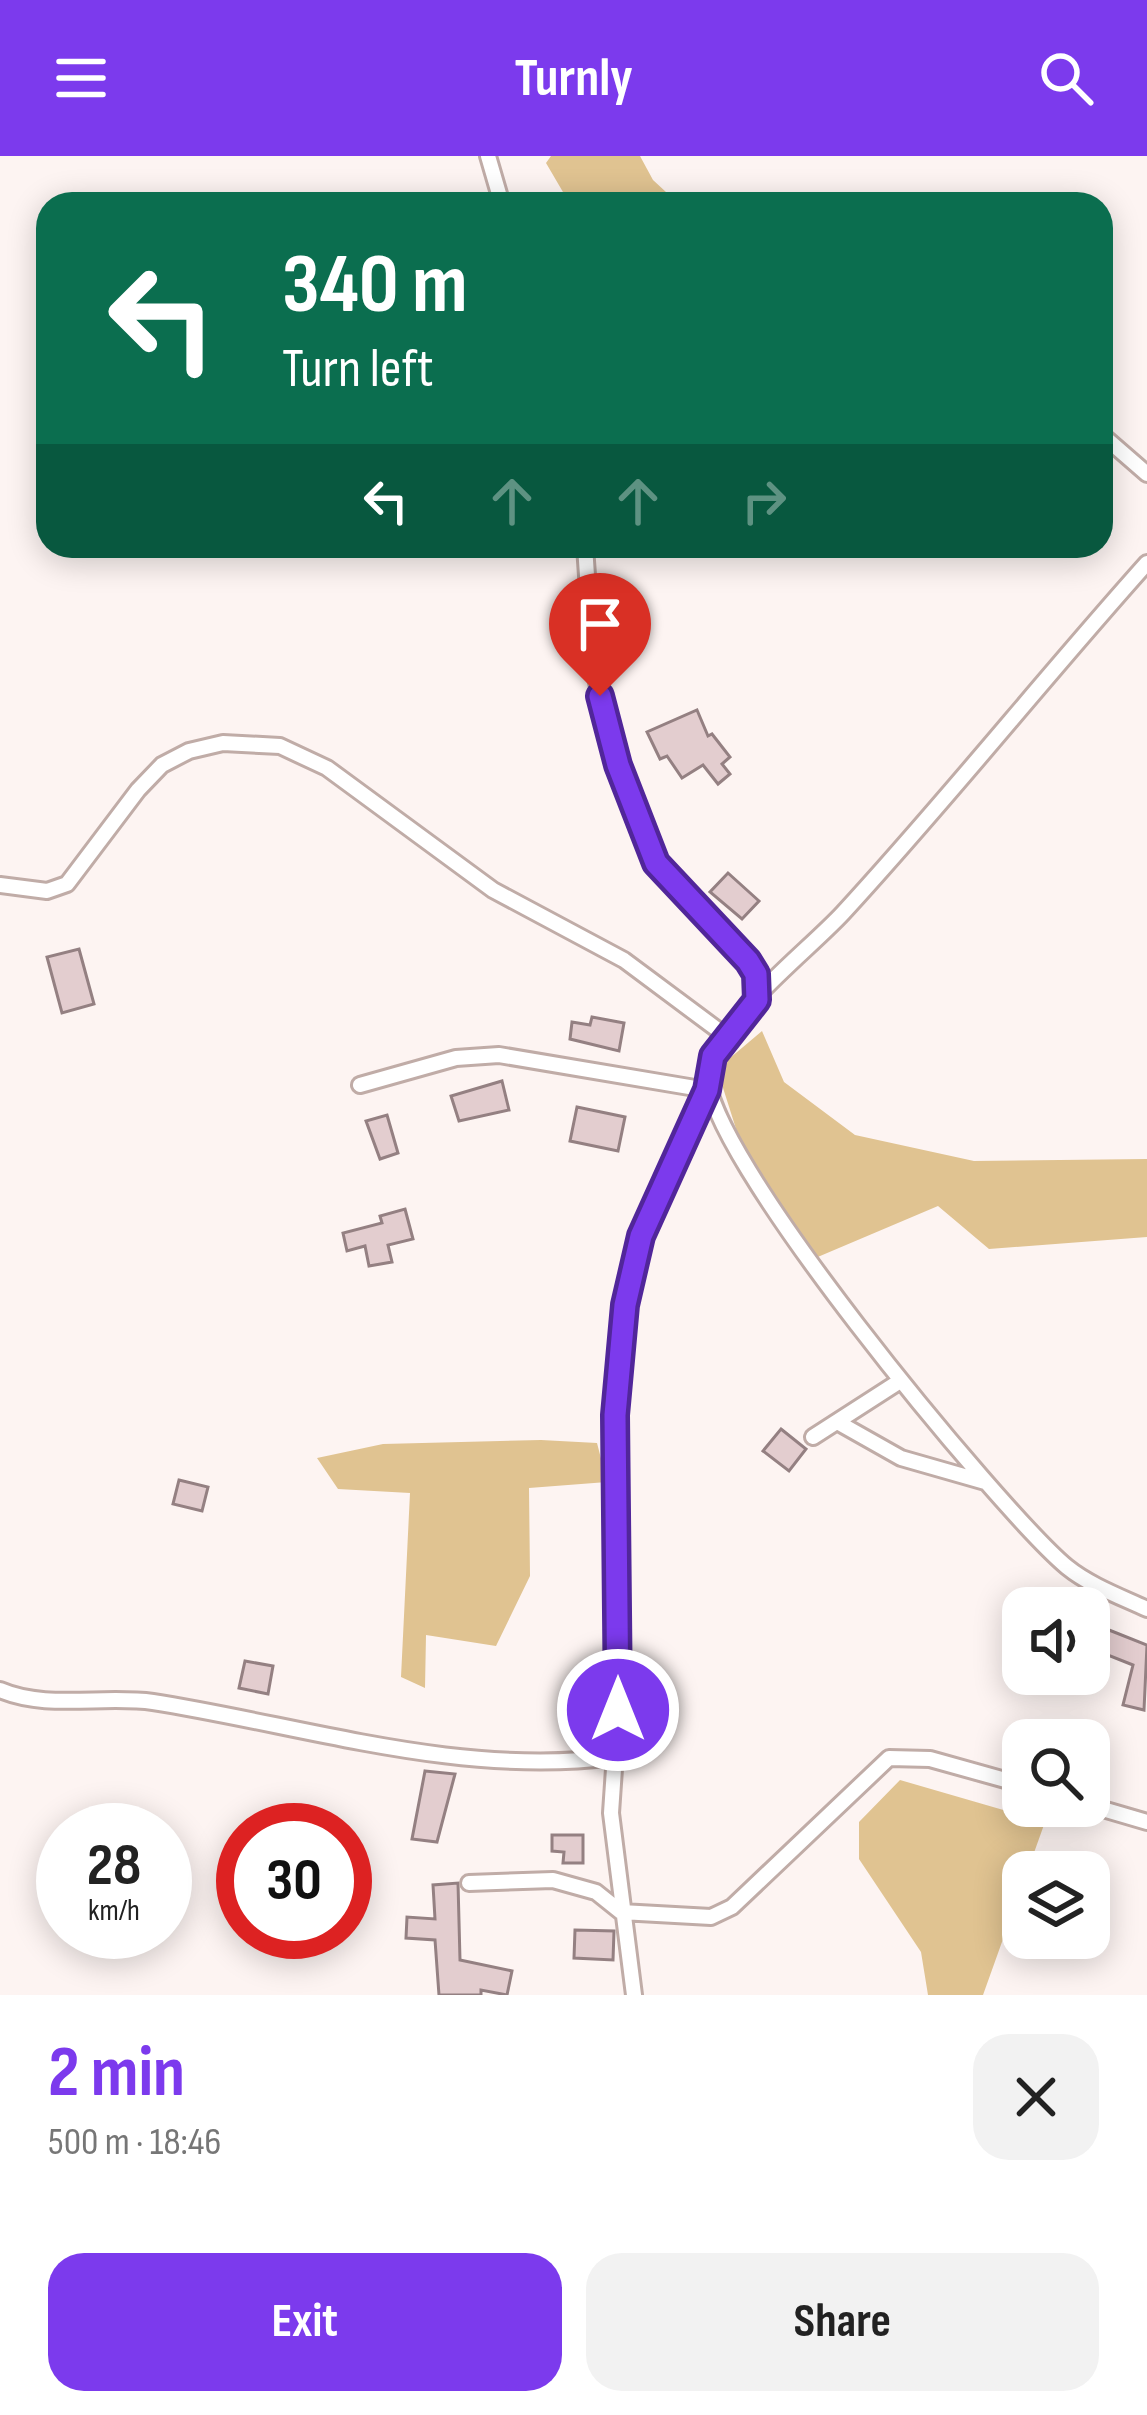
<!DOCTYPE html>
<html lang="en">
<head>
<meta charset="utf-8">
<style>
	:root { --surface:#fff; --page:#f2f2f2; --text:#222; --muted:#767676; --accent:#7c3aed }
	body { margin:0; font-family:"Sofia Sans Condensed",sans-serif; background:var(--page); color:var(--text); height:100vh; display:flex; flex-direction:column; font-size:45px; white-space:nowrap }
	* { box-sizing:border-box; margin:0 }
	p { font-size:39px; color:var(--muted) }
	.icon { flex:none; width:66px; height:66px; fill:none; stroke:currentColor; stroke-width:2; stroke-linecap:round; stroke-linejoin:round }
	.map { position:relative; height:1839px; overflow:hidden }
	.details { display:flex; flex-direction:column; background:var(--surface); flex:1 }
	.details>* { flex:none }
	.hud { position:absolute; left:36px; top:36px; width:1077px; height:366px; border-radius:36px; box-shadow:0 6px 30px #0003; background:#0b6e4f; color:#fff; overflow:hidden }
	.fabs { position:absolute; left:1002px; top:1431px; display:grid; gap:24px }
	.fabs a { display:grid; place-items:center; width:108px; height:108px; border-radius:24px; background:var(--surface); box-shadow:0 6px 30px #0003; font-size:60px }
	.speed { position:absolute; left:36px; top:1647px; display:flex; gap:24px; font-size:60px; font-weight:700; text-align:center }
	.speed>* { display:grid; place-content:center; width:156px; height:156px; border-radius:50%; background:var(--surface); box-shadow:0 6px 30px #0003; line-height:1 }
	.speed small { font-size:30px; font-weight:400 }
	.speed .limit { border:18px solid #d22; background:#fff; color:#111 }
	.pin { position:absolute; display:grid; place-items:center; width:102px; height:102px; color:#fff; margin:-123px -51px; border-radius:50% 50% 50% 0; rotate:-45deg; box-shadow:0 0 12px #0007 }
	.pin .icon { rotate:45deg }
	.me { position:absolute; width:132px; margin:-66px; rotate:0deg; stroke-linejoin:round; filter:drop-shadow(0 0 9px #0008) }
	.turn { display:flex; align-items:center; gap:42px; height:252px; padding:0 48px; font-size:54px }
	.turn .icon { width:156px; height:156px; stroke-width:2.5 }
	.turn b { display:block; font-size:84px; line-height:102px }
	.lanes { display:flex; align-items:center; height:114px; padding:0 48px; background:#0003; justify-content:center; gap:60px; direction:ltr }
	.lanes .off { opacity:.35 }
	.round { display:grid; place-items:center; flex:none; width:126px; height:126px; border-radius:36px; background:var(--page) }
	.head { display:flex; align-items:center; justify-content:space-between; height:204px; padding:0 48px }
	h1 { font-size:72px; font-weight:700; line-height:90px; color:var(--accent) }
	.primary-button { display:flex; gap:24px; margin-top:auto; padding:24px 48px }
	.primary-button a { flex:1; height:138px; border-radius:36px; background:var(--accent); color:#fff; font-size:48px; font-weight:700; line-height:138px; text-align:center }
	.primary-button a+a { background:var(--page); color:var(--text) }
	header { display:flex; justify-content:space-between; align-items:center; height:156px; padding:0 48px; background:var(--accent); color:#fff; font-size:54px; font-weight:700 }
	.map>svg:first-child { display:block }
	.green { fill:#e0c391 }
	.building { fill:#e3cdcf; stroke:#948082; stroke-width:3 }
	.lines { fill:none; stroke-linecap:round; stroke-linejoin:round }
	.street-casing { stroke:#c0aca7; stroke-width:20 }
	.street { stroke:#fff; stroke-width:14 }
	.route-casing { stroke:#51269a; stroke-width:30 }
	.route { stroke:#7c3aed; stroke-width:21 }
</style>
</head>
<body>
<header><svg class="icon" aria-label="menu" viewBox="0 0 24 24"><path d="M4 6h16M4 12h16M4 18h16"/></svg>Turnly<svg class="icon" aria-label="search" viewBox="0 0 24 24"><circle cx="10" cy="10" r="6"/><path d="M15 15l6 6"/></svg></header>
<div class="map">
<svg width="1147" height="1839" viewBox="0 0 1147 1839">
	<rect width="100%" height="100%" fill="#fdf4f2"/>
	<path class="green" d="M551 0H640L653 24 679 48H570L546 7Z
		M762 875 784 926 855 979 974 1005 1147 1003V1081L989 1093 938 1050 813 1103 745 1001 717 913Z
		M541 1284 597 1287 607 1326 529 1332 530 1420 496 1490 426 1479 425 1532 401 1521 410 1337 338 1333 317 1302 383 1288Z
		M900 1624 1045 1666 983 1839H928L921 1796 859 1703V1666Z"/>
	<path class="building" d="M697 554 708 580 712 578 730 601 722 608 730 618 718 628 703 609 682 622 667 600 660 603 647 576Z
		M728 717 759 745 742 763 710 736Z
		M79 793 94 848 62 857 47 801Z
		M592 861 624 867 619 895 570 883 572 866 590 869Z
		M502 925 509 954 459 965 451 940Z
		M577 951 625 961 618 995 570 985Z
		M387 959 398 997 380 1003 366 965Z
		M405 1053 413 1083 388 1089 392 1106 369 1110 365 1090 347 1095 343 1077 382 1067 380 1060Z
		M781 1273 806 1293 789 1315 763 1295Z
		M179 1324 208 1331 202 1355 173 1348Z
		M1109 1474 1147 1489 1144 1554 1123 1549 1133 1509 1100 1496Z
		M245 1505 273 1510 268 1538 239 1532Z
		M425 1615 455 1618 437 1686 412 1683Z
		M552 1679H583V1707H563L564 1696 552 1695Z
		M458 1727 460 1804 512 1815 507 1839 481 1834V1839H439L435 1784 406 1782 407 1761 435 1763 433 1729Z
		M575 1774 614 1775 613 1804 574 1802Z"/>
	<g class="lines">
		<defs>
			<path id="street" d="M488 0 502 48
				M1101 278 1147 318
				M585 390 593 508 607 572 642 674 671 727 749 805 756 819 757 844
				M1147 407C1044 522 947 644 843 757 806 797 719 862 708 915 694 986 1001 1356 1067 1411 1089 1429 1121 1441 1147 1453
				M0 729 47 735 67 728 138 634 162 609 189 595 223 587 280 590 327 612 493 734 624 804 726 880
				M360 929 456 902 499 899 707 934 642 1080 624 1149 615 1259 618 1554 611 1657 634 1839
				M839 1267 901 1302 985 1326
				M813 1281 900 1225
				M0 1534C46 1554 103 1539 153 1546 305 1570 459 1621 613 1601
				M1089 1649 1147 1666
				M469 1727 553 1724 596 1736 621 1756 711 1761 732 1751 889 1602 930 1603 1023 1629"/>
		</defs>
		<use href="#street" class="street-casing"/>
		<use href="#street" class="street"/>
	</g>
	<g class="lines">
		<defs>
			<path id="route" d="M600 540 618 609 656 707 748 805 756 818 757 844 713 900 707 934 641 1080 625 1149 615 1259 618 1554"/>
		</defs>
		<use href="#route" class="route-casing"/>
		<use href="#route" class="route"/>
	</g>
</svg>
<div class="fabs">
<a><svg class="icon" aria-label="sound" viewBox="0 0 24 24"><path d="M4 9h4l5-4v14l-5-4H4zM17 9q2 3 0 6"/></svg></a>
<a><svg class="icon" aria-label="search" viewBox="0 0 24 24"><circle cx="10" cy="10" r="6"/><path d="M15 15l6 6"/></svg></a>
<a><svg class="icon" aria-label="layers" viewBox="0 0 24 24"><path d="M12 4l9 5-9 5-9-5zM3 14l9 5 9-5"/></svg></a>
</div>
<div class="speed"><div>28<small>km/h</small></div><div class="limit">30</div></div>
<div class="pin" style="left:600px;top:540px;background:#d93025"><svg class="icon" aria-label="arrive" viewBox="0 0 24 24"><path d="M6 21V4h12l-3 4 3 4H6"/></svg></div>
<svg class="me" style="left:618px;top:1554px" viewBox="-20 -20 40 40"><circle r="17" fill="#7c3aed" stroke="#fff" stroke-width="3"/><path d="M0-11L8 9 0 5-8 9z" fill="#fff"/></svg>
<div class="hud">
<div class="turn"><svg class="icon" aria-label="left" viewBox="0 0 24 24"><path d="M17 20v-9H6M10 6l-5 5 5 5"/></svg><div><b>340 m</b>Turn left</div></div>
<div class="lanes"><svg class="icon" aria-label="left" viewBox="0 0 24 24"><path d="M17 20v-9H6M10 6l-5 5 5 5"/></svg><svg class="icon off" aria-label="ahead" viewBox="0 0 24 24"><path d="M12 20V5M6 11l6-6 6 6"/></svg><svg class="icon off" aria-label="ahead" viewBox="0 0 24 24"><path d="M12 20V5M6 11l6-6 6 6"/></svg><svg class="icon off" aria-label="right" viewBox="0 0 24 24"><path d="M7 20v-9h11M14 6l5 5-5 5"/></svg></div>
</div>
</div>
<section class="details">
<div class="head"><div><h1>2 min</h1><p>500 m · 18:46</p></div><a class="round"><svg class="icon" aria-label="close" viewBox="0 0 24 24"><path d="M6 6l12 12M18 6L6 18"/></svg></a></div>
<div class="primary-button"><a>Exit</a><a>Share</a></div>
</section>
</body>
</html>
